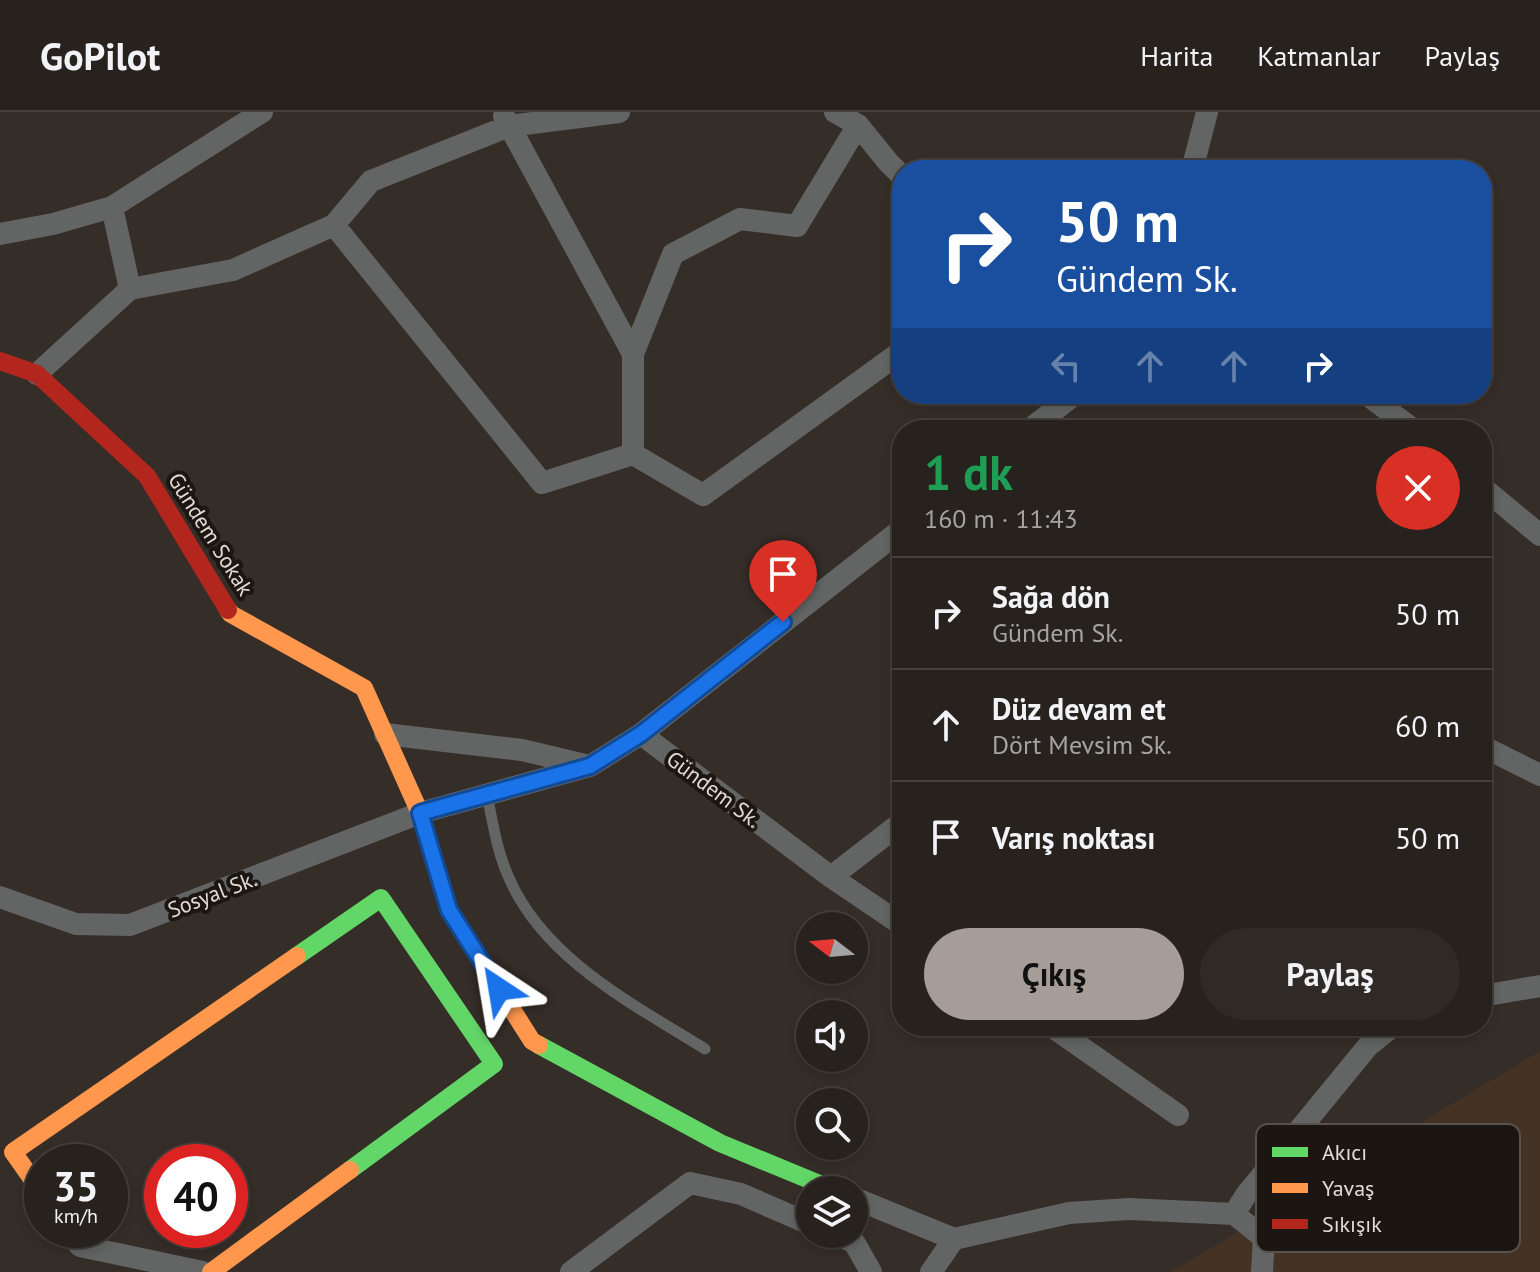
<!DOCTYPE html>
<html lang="tr">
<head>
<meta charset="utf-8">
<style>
	:root { --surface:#28221e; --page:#302a27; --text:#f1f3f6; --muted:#a5a4a4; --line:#443f3c; --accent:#a69d98 }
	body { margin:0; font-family:"PT Sans",sans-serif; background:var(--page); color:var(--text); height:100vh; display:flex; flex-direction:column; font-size:30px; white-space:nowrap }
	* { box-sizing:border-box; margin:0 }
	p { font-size:26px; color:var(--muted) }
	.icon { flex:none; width:44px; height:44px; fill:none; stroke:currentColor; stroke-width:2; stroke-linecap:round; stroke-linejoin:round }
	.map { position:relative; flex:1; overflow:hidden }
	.details { position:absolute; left:892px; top:308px; width:600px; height:616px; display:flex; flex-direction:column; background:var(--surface); border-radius:32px; box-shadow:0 4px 12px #0003,0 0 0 2px var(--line) }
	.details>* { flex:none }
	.hud { position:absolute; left:892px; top:48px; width:600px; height:244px; border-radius:32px; box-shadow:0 4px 12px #0003,0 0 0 2px var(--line); background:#1a4fa0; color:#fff; overflow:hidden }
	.needle { width:52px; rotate:286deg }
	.buttons { position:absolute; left:796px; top:800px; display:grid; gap:16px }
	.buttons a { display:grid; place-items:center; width:72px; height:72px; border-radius:50%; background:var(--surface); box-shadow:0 4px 12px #0003,0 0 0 2px var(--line); font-size:40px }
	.speed { position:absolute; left:24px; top:1032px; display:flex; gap:16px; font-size:40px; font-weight:700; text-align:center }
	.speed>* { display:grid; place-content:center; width:104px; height:104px; border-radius:50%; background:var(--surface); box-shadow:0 4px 12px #0003,0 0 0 2px var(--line); line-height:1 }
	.speed small { font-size:20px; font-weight:400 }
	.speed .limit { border:12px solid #d22; background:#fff; color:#111 }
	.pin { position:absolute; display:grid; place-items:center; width:68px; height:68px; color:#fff; margin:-82px -34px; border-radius:50% 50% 50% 0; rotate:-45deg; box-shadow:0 0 8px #0007 }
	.pin .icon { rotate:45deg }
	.me { position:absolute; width:88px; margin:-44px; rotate:327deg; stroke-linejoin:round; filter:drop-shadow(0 0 6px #0008) }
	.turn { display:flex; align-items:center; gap:28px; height:168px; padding:0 32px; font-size:36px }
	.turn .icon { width:104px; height:104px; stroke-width:2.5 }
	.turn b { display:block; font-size:56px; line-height:68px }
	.lanes { display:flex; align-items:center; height:76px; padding:0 32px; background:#0003; justify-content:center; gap:40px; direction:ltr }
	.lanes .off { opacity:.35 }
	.round { display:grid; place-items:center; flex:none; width:84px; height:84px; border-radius:42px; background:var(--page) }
	.headline { display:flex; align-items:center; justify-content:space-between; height:136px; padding:0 32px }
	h1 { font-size:48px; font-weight:600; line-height:60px; color:#1e9e55 }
	.primary-button { display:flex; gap:16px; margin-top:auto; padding:16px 32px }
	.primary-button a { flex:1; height:92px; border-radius:48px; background:var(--accent); color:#111; font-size:32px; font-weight:600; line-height:92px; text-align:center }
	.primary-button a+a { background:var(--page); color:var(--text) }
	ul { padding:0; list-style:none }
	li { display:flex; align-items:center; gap:24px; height:112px; padding:0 32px; border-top:2px solid var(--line) }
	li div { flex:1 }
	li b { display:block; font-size:30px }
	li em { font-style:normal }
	header { display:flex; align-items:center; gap:48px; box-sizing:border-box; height:112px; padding:0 40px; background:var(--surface); border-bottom:2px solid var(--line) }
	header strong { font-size:38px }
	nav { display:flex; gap:44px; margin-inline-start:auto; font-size:28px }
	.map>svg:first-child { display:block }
	.built { fill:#443225 }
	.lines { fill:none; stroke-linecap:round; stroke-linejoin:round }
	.lane { stroke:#636464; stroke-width:11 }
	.street { stroke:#636464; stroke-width:22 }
	.fast { stroke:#63d668; stroke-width:18 }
	.slow { stroke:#ff974d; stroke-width:18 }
	.jam { stroke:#b3261e; stroke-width:18 }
	.route-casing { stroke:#114b97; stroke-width:20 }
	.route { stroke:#1a73e8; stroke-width:14 }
	.labels { text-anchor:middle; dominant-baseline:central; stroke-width:8; stroke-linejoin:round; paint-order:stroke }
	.street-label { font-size:22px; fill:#e3dad4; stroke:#1c1612 }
	.key { fill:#1c1612; stroke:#58514c; stroke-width:2 }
	.key-label { font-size:22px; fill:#e3dad4 }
</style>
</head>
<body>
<header>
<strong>GoPilot</strong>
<nav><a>Harita</a><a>Katmanlar</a><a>Paylaş</a></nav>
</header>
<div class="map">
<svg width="1540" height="1160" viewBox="0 0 1540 1160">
	<rect width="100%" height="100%" fill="#352d28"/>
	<path class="built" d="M1540 939V1160H1171Z"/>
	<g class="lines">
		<path class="lane" d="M487 683C493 711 497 740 509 766 544 847 633 892 705 937"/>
		<path class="street" d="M835 0 858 13 888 50 902 64
			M504 4 633 242V342
			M1192 58 1207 0
			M112 95 262 0
			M334 113 542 371 633 342 703 383 902 239
			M0 122 53 112 112 95 130 177 37 262
			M130 177 233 158 334 113 371 69 509 14 619 0
			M633 242 673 142 740 107 797 114 858 13
			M1366 282 1414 318
			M1029 318 1075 282
			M1482 375 1540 423
			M385 622 522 638 589 654
			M641 622 831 765 902 813
			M1482 634 1540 663
			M831 765 902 710
			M0 785 76 812 130 813 420 701 590 654 641 622 902 417
			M1482 884 1540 874
			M1051 914 1178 1003
			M854 1086 954 1127 1069 1101 1129 1097 1234 1102 1264 1126 1262 1160
			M1234 1102 1246 1083 1368 934 1393 914
			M68 1118 80 1134 203 1160
			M834 1122 854 1130 871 1160
			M571 1160 690 1071 741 1082 810 1112
			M931 1160 954 1127"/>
		<path class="fast" d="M297 844 381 786 494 952 350 1058
			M539 933 720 1031 834 1078"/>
		<path class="slow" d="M228 498 231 502 364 576 420 701 449 798 532 929 539 933
			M42 1081 13 1040 297 844
			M211 1160 350 1058"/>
		<path class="jam" d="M0 249 37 262 147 364 228 498"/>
	</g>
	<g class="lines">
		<defs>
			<path id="route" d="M499 877 449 798 420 701 590 654 641 622 783 510"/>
		</defs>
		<use href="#route" class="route-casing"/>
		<use href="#route" class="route"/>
	</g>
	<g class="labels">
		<g class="street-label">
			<text transform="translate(211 422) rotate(58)">Gündem Sokak</text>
			<text transform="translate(714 677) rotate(37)">Gündem Sk.</text>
			<text transform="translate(212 782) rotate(-21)">Sosyal Sk.</text>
		</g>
	</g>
	<rect x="1256" y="1012" width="264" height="128" rx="12" class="key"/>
	<rect x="1272" y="1035" width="36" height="10" fill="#63d668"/>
	<rect x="1272" y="1071" width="36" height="10" fill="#ff974d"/>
	<rect x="1272" y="1107" width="36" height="10" fill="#b3261e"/>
	<g class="key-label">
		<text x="1322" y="1048">Akıcı</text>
		<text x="1322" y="1084">Yavaş</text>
		<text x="1322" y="1120">Sıkışık</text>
	</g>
</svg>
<div class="buttons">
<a><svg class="needle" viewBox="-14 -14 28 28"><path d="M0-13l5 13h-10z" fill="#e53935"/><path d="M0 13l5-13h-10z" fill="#a5a4a4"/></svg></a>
<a><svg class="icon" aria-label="sound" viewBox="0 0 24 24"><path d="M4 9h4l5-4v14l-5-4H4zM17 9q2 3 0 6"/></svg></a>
<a><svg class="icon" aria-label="search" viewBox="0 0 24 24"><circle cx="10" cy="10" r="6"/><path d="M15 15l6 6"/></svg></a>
<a><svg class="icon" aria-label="layers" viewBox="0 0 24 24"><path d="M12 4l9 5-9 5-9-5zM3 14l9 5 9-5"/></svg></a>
</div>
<div class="speed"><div>35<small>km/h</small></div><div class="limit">40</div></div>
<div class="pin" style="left:783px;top:510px;background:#d93025"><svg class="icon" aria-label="arrive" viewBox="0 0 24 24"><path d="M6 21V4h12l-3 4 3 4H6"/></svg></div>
<svg class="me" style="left:499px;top:877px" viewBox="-20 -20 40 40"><path d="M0-17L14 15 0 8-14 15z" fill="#1a73e8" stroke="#fff" stroke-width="4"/></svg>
<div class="hud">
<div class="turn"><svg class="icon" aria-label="right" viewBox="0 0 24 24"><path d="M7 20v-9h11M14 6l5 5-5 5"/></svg><div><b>50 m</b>Gündem Sk.</div></div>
<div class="lanes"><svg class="icon off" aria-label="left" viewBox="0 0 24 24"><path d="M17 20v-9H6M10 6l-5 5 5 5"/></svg><svg class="icon off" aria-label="ahead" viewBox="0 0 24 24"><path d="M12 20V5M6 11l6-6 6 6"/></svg><svg class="icon off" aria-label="ahead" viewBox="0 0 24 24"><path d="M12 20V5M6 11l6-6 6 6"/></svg><svg class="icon" aria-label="right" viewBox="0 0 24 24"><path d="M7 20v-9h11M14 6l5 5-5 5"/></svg></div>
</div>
<section class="details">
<div class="headline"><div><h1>1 dk</h1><p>160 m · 11:43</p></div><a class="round" style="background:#d93025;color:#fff"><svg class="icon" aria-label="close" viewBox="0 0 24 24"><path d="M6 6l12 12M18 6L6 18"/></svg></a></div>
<ul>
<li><svg class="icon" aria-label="right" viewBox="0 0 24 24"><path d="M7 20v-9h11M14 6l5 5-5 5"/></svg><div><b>Sağa dön</b><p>Gündem Sk.</p></div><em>50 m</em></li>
<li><svg class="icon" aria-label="ahead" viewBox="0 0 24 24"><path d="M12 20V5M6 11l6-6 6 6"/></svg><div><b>Düz devam et</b><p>Dört Mevsim Sk.</p></div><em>60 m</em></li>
<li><svg class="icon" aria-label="arrive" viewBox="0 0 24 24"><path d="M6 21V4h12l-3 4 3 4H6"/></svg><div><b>Varış noktası</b></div><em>50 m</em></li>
</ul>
<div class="primary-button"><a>Çıkış</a><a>Paylaş</a></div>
</section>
</div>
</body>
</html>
